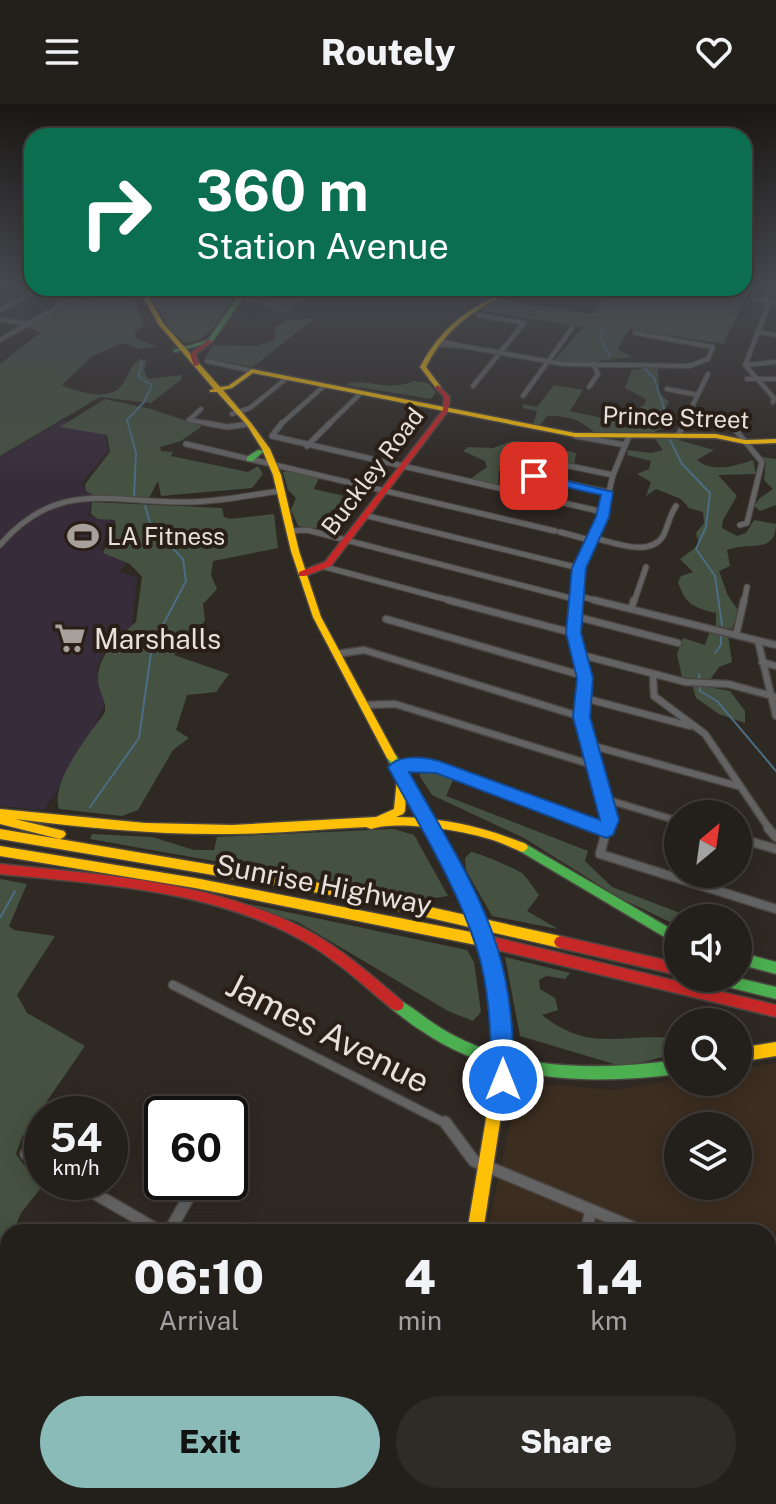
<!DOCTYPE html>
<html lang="en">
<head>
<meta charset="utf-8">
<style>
	:root { --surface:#231f1b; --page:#2f2c28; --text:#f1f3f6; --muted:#a3a2a3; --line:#403d3a; --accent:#8bbbb9 }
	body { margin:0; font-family:"Public Sans",sans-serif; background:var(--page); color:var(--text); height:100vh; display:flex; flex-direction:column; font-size:30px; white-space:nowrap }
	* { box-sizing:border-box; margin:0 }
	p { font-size:26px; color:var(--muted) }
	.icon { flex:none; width:44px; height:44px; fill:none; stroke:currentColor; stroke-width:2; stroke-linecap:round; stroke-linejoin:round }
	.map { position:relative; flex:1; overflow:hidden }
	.drawer { position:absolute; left:0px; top:1120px; width:776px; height:280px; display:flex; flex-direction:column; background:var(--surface); border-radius:24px 24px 0 0; box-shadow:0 4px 20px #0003,0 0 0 2px var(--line) }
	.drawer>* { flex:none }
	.banner { position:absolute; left:24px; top:24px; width:728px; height:168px; border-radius:24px; box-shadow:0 4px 20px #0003,0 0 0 2px var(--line); background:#0b6e4f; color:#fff; overflow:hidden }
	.needle { width:52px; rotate:29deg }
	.controls { position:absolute; left:664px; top:696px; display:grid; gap:16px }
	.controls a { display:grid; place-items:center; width:88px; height:88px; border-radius:50%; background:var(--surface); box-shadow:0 4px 20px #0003,0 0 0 2px var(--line); font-size:40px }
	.speed { position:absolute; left:24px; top:992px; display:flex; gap:16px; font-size:40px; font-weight:700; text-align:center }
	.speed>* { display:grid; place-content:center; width:104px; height:104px; border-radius:50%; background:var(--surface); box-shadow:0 4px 20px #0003,0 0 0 2px var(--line); line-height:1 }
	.speed small { font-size:20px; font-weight:400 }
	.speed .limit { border:4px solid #111; border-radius:12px; background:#fff; color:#111 }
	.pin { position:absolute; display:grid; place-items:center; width:68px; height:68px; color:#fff; margin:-34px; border-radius:16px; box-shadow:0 4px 12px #0006 }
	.me { position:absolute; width:88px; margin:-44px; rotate:0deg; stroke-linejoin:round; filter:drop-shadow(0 0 6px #0008) }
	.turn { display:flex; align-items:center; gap:28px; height:168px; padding:0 40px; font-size:36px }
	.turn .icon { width:104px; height:104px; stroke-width:2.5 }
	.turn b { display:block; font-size:56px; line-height:68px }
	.eta { display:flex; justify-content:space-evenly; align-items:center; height:136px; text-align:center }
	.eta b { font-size:48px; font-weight:800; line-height:56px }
	.action { display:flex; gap:16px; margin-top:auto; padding:16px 40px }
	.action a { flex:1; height:92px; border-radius:48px; background:var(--accent); color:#111; font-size:32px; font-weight:800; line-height:92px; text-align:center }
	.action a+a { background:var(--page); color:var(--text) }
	header { display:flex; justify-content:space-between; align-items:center; height:104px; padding:0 40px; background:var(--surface); font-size:36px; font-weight:800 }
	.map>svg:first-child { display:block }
	.commercial { fill:#372d3a }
	.built { fill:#3b2d20; fill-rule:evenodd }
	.green { fill:#455241 }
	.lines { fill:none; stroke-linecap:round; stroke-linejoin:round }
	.stream { stroke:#4b6d83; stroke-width:2 }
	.street-far4-casing { stroke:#4c4642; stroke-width:6 }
	.street-far3-casing { stroke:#4c4642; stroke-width:7 }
	.street-far2-casing { stroke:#4c4642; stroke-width:9 }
	.street-far1-casing { stroke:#4c4642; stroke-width:11 }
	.street-casing { stroke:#4c4642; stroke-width:14 }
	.fast-casing { stroke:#4c4642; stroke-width:3 }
	.slow-casing { stroke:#4c4642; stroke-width:3 }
	.jam-casing { stroke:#4c4642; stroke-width:3 }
	.street-far4 { stroke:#636364; stroke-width:4 }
	.street-far3 { stroke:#636364; stroke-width:5 }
	.street-far2 { stroke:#636364; stroke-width:6 }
	.street-far1 { stroke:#636364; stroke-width:8 }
	.street { stroke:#636364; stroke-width:11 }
	.fast { fill:#4caf50; fill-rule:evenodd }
	.slow { fill:#ffc107; fill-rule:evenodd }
	.jam { fill:#c62828; fill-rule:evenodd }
	.slow-bridge-casing { stroke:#4c4642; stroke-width:17; stroke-linecap:butt }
	.slow-bridge { stroke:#ffc107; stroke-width:14 }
	.route { fill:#1a73e8; stroke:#114b97; stroke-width:2 }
	.labels { text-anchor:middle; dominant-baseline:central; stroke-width:8; stroke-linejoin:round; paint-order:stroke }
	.far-street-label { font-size:24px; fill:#e8e1db; stroke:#291f16 }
	.far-poi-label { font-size:24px; fill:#e8e1db; stroke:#291f16; text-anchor:start }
	.poi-label { font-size:28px; fill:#e8e1db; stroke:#291f16; text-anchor:start }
	.street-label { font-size:28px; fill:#e8e1db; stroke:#291f16 }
	.near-street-label { font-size:34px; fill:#e8e1db; stroke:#291f16 }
</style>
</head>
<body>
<header><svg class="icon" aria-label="menu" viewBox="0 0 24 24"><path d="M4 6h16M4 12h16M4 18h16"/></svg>Routely<svg class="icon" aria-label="heart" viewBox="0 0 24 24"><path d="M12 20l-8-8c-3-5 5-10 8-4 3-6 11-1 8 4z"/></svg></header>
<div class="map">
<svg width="776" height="1400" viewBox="0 0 776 1400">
	<rect width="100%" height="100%" fill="#2f2924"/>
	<path class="commercial" d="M63 316 104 328 108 347 81 380 94 389 88 412 114 417 99 446 130 454 119 468 137 473 132 522 109 540 96 565 107 594 88 638 44 706 0 702V353Z"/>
	<path class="built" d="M776 959V1400H666L653 1392H768V1128H487L519 978 613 986 678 975V978H738V965ZM678 1022H738V1082H678Z"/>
	<path class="green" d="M752 183 723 240 630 225 617 245 633 253 573 260 554 257 583 223 475 206 495 195 592 210 604 194 542 184Z
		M113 184H130L144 221 134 229 138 235 157 243 139 245 122 239 91 253 62 281C77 288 110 298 122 281 128 272 131 260 140 255L147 257 144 266 148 275 182 271V275L151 299 100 293 0 352V260L40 229 26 222 75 195 93 198Z
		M146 184H241C224 203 214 238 185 239L170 225Z
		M286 184H320L285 209 265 204 262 198H244V194L269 198 274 187Z
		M315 214 253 263 205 254 213 241 256 242 274 236 276 223 285 217Z
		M653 263 658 265 659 288 669 298 662 309 665 322 654 328 595 329C580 315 568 312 547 312L539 323 533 321 537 307 523 304 522 300 537 303 554 281 583 286 570 307 607 315 621 309 631 310 645 300 646 295 625 284 632 266Z
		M414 277 428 279 436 288 431 295 345 281C363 272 386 289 414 277Z
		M105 295 151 305 202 322 181 337 160 343 161 347 173 348 171 352 248 368 258 362 263 370 252 384 161 392 158 377 149 394 93 391 86 387 85 380 110 348 107 331 60 323Z
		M655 335H675L714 346 697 356C713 369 735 362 753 356L756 370 718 371 737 392 723 416 722 424 737 432 746 429 754 416 776 420C776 451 748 437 727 446L730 462 719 467 728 492 738 506 732 525 716 522V509C692 503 686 501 678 478L681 472 693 468 680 455 699 441 696 429 704 419 703 408 689 404 681 395 656 385 646 392 651 378 637 370 649 365 651 357 627 351 628 346 651 349 663 346Z
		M512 337 532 338 576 349 574 361 511 349 499 367 498 382 470 375 487 363 485 357 463 347 468 343 493 344Z
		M762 353 776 355V401L760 407 754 402 760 394 773 385 764 376 766 357Z
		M287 367 319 374 314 385 357 395 345 407 333 405 314 426 298 422 291 406 296 394 288 386 283 368Z
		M92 398 222 404 224 413 230 415 274 410 278 444 213 457 211 471 217 485 203 500 205 517 174 551 229 570 216 588 187 591 176 626 189 634 173 646 138 706 122 712 59 705C50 677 90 630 105 608 106 598 102 593 99 583 93 555 117 534 136 518L142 473 130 460 103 449 116 423 115 416 98 415 91 410Z
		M710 527 728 531 732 558 719 563 710 576 682 573 677 550 683 534 705 541Z
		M692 580 730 587 745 607V619L719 610 696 594Z
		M427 665 453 676 446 692 588 747 585 757 612 783 693 814H678V820L670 818 620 794 524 734 432 691 419 671Z
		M394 725 414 731 448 792 427 795 90 735 92 730 152 733 194 746H214L217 733Z
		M471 748C477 748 519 766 523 770 529 776 533 784 539 791L527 807 558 825 492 812 466 766 465 754Z
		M0 775 27 780 9 822 14 826 55 832 17 891 27 909 85 942 22 1033 16 1050 41 1084 21 1109 13 1128H8L0 1167Z
		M221 794 467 846 474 858 481 908 473 917 448 907 298 818Z
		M505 853 570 869 565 875 546 872 539 876 540 885 555 894 558 906 542 911C590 949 619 929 674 934L678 935V949L624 963 520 932Z
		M31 1392H105L116 1400H52Z"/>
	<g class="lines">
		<path class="stream" d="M603 226 600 234 610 252
			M643 263 654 274 667 313
			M670 336 682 360 710 389 706 423 696 445 715 472 722 521
			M134 392 136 349 127 316 144 298 152 281 138 273 142 258
			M715 549 721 541V532
			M699 570 700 587 717 597 776 667
			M90 703 139 634 152 542 186 477 183 455 151 422 145 402
			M0 814 15 787"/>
		<defs>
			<path id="street-far4" d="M39 185 76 193
				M754 195 776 198
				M765 196 770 183
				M0 206 41 184
				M0 215 25 220
				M759 228 776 231
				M0 236 90 184
				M437 240 462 242 440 237
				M462 242 563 260 689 262 708 255 713 243 635 229
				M207 257 252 267
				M746 259 770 197
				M747 275H776
				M473 282 524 219 478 211
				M589 283 598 270 593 259
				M667 285 698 291
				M523 292 572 224
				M773 298 774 294 745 261 776 258
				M232 310 250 304 287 274
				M189 316 217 321
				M189 316 201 305
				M241 321 249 320
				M280 321 324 282
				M328 321 361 289
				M683 321 708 270"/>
			<path id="street-far3" d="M206 319 227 323 249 320
				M282 319 272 332 603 408
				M733 323 762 358 747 419 740 421
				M576 332 625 341
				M678 332 684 319
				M186 340 555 427
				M307 342 330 319
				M511 350 613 371
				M534 372 607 388
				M368 412 579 464
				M289 427 307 426 574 495
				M560 428 593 437
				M594 434C613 438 650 454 663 432 668 423 669 412 676 402
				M0 441C58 374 110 399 188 398 219 398 249 391 280 387
				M325 463 456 498
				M575 491 602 498
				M574 498 579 464 603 413 613 371 629 332
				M634 498 646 463
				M744 498 747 483"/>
			<path id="street-far2" d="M448 496 573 529
				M574 496 573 529 585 574 582 613 609 716 606 726
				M594 496 776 541
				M631 505 634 496
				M574 512 678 539
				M386 515 584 572
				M736 531 744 496
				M758 537 776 612
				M336 550 364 546 582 613
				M578 550 685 578 728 580 776 593
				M762 558 776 562
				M653 570 654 592 705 630 770 726
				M584 594 690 622
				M364 601 395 600 596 662
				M590 641 738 682
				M397 663 423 660 439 664 606 726
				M605 695 678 717"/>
			<path id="street-far1" d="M600 724 606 726
				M607 724 600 750 776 805
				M768 724 776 733
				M738 734 776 745
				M173 881 447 1020"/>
			<path id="street" d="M445 1018 474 1057 644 1128
				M26 1050 42 1059
				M75 1078 161 1128
				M169 1128 197 1078
				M586 1128 591 1106
				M768 1181 776 1184
				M0 1222 8 1227
				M12 1392 23 1400
				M257 1392 269 1400
				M653 1392 666 1400"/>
			<path id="fast" d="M244 184H250L212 238 174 248V246L208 236Z
				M258 346 264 347 253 357H247V353Z
				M392 650 396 651 472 792 474 796 472 800 468 801 464 800 387 654Z
				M522 738 678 829V841L518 746 516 743 518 740Z
				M738 848 776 858V870L738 860Z
				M710 874H738L776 883V895L716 880 711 878Z
				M397 895C410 901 421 911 433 919 443 926 454 932 465 937 532 968 607 965 678 956V970C590 981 498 979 422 927 412 921 402 913 392 905L390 901 392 897Z"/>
			<path id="slow" d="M138 184H144L163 219 220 283 228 282 252 265 575 329 716 330 745 336 776 335V339L745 340 716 334 575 333 253 269 232 284 223 286 251 319 270 345 281 371 299 447 321 513 397 654 392 658 387 654 313 513 291 447 273 371 262 345 247 321 217 288H210V286L214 285 159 221Z
				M514 184H522C513 189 502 193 493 197 463 213 441 233 426 263L441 283 436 284 420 263C442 221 472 202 514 184Z
				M402 671 407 675 405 707 403 710 396 713C445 714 481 722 526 740L528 743 526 746 522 748C510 743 498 737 486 734 459 726 397 716 371 725L366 723C321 725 276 730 231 730 159 731 87 724 15 715L64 727 66 730 64 733 60 735 0 720V705L145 719 232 721 376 713 394 705 397 675Z
				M0 725 331 781 560 832 564 834 566 838 564 842 560 844 331 791 0 735Z
				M0 742 195 774 481 830 485 832 487 836 485 840 481 842 195 784 0 752Z
				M496 871 501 873 502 877 507 973 483 1128H467L493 973 490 877 491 873Z
				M776 938V952L738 958V944Z
				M411 1392H429L427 1400H409Z"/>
			<path id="jam" d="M208 236 213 237 196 250 199 261 194 262 190 250Z
				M438 281 450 293 448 307 331 462 305 472H299V468L325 458 443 306 444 293 435 283Z
				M0 760C103 771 210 777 303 824 340 843 371 871 402 897L404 901 402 905 397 907 392 905C361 879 330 850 294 832 204 785 99 780 0 770Z
				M481 830 776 901V913L481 842 477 840 475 836 477 832Z
				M560 832 678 859V871L560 844 556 842 554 838 556 834Z"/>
		</defs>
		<use href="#street-far4" class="street-far4-casing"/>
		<use href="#street-far3" class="street-far3-casing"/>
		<use href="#street-far2" class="street-far2-casing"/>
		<use href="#street-far1" class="street-far1-casing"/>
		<use href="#street" class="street-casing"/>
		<use href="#fast" class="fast-casing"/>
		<use href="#slow" class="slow-casing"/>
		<use href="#jam" class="jam-casing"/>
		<use href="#street-far4" class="street-far4"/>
		<use href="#street-far3" class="street-far3"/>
		<use href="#street-far2" class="street-far2"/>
		<use href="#street-far1" class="street-far1"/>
		<use href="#street" class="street"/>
		<use href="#fast" class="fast"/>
		<use href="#slow" class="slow"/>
		<use href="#jam" class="jam"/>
		<defs>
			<path id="slow-bridge" d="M468 796 496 877"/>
		</defs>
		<use href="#slow-bridge" class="slow-bridge-casing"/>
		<use href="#slow-bridge" class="slow-bridge"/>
	</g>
	<linearGradient id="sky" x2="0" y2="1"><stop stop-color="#1a1714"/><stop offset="0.48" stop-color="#474950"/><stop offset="1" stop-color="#474950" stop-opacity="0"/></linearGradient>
	<rect width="776" height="379" fill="url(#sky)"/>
	<path class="route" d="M534 369 613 388 609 413 586 464 581 529 593 574 590 613 619 716 613 731 606 734 436 669 409 668C440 724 478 781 497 843 511 886 513 931 515 976L511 984 503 987 495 984 491 976C491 930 490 885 476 841 455 779 419 721 388 663 399 650 424 653 439 657L600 716 573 613 577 574 566 529 572 464 596 413 601 391 530 375V370Z"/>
	<defs>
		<symbol id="stadium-bare" viewBox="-9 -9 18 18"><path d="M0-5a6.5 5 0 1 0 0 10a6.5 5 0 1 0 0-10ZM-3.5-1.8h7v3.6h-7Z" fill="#a7a19b" stroke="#291f16" stroke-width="2.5" paint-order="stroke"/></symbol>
		<symbol id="supermarket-bare" viewBox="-9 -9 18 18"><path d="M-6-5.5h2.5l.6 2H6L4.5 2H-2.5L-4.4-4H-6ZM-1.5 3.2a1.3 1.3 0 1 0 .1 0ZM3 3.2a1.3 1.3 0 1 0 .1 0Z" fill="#a7a19b" stroke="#291f16" stroke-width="2.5" paint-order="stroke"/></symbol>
	</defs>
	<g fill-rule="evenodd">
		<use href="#stadium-bare" x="61" y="410" width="44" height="44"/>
		<use href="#supermarket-bare" x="48" y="512" width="44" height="44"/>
	</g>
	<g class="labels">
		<g class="far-street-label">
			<text transform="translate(676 313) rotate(2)">Prince Street</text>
			<text transform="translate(372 367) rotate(-53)">Buckley Road</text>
		</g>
		<g class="far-poi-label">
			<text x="107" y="432">LA Fitness</text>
		</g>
		<g class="poi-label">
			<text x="94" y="534">Marshalls</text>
		</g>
		<g class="street-label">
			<text transform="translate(324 780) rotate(11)">Sunrise Highway</text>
		</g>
		<g class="near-street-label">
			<text transform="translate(328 929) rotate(27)">James Avenue</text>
		</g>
	</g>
</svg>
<div class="controls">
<a><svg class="needle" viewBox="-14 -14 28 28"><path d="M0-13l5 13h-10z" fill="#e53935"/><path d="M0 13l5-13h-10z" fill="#a3a2a3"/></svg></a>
<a><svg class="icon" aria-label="sound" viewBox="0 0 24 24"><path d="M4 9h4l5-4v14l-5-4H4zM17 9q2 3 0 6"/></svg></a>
<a><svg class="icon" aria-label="search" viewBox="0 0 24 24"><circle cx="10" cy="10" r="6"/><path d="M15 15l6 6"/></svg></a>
<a><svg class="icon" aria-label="layers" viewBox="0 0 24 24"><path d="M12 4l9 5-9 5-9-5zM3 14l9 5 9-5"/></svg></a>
</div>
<div class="speed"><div>54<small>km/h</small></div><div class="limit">60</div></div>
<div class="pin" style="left:534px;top:372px;background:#d93025"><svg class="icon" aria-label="arrive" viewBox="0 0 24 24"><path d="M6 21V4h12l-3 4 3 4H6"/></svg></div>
<svg class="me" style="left:503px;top:976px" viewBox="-20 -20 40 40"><circle r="17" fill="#1a73e8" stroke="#fff" stroke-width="3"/><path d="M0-11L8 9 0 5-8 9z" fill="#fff"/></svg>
<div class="banner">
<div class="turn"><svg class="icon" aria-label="right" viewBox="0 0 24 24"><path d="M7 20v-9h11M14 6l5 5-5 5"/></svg><div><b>360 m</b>Station Avenue</div></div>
</div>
<section class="drawer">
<div class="eta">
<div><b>06:10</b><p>Arrival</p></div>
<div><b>4</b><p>min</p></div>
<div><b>1.4</b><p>km</p></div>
</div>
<div class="action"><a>Exit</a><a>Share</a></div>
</section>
</div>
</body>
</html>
